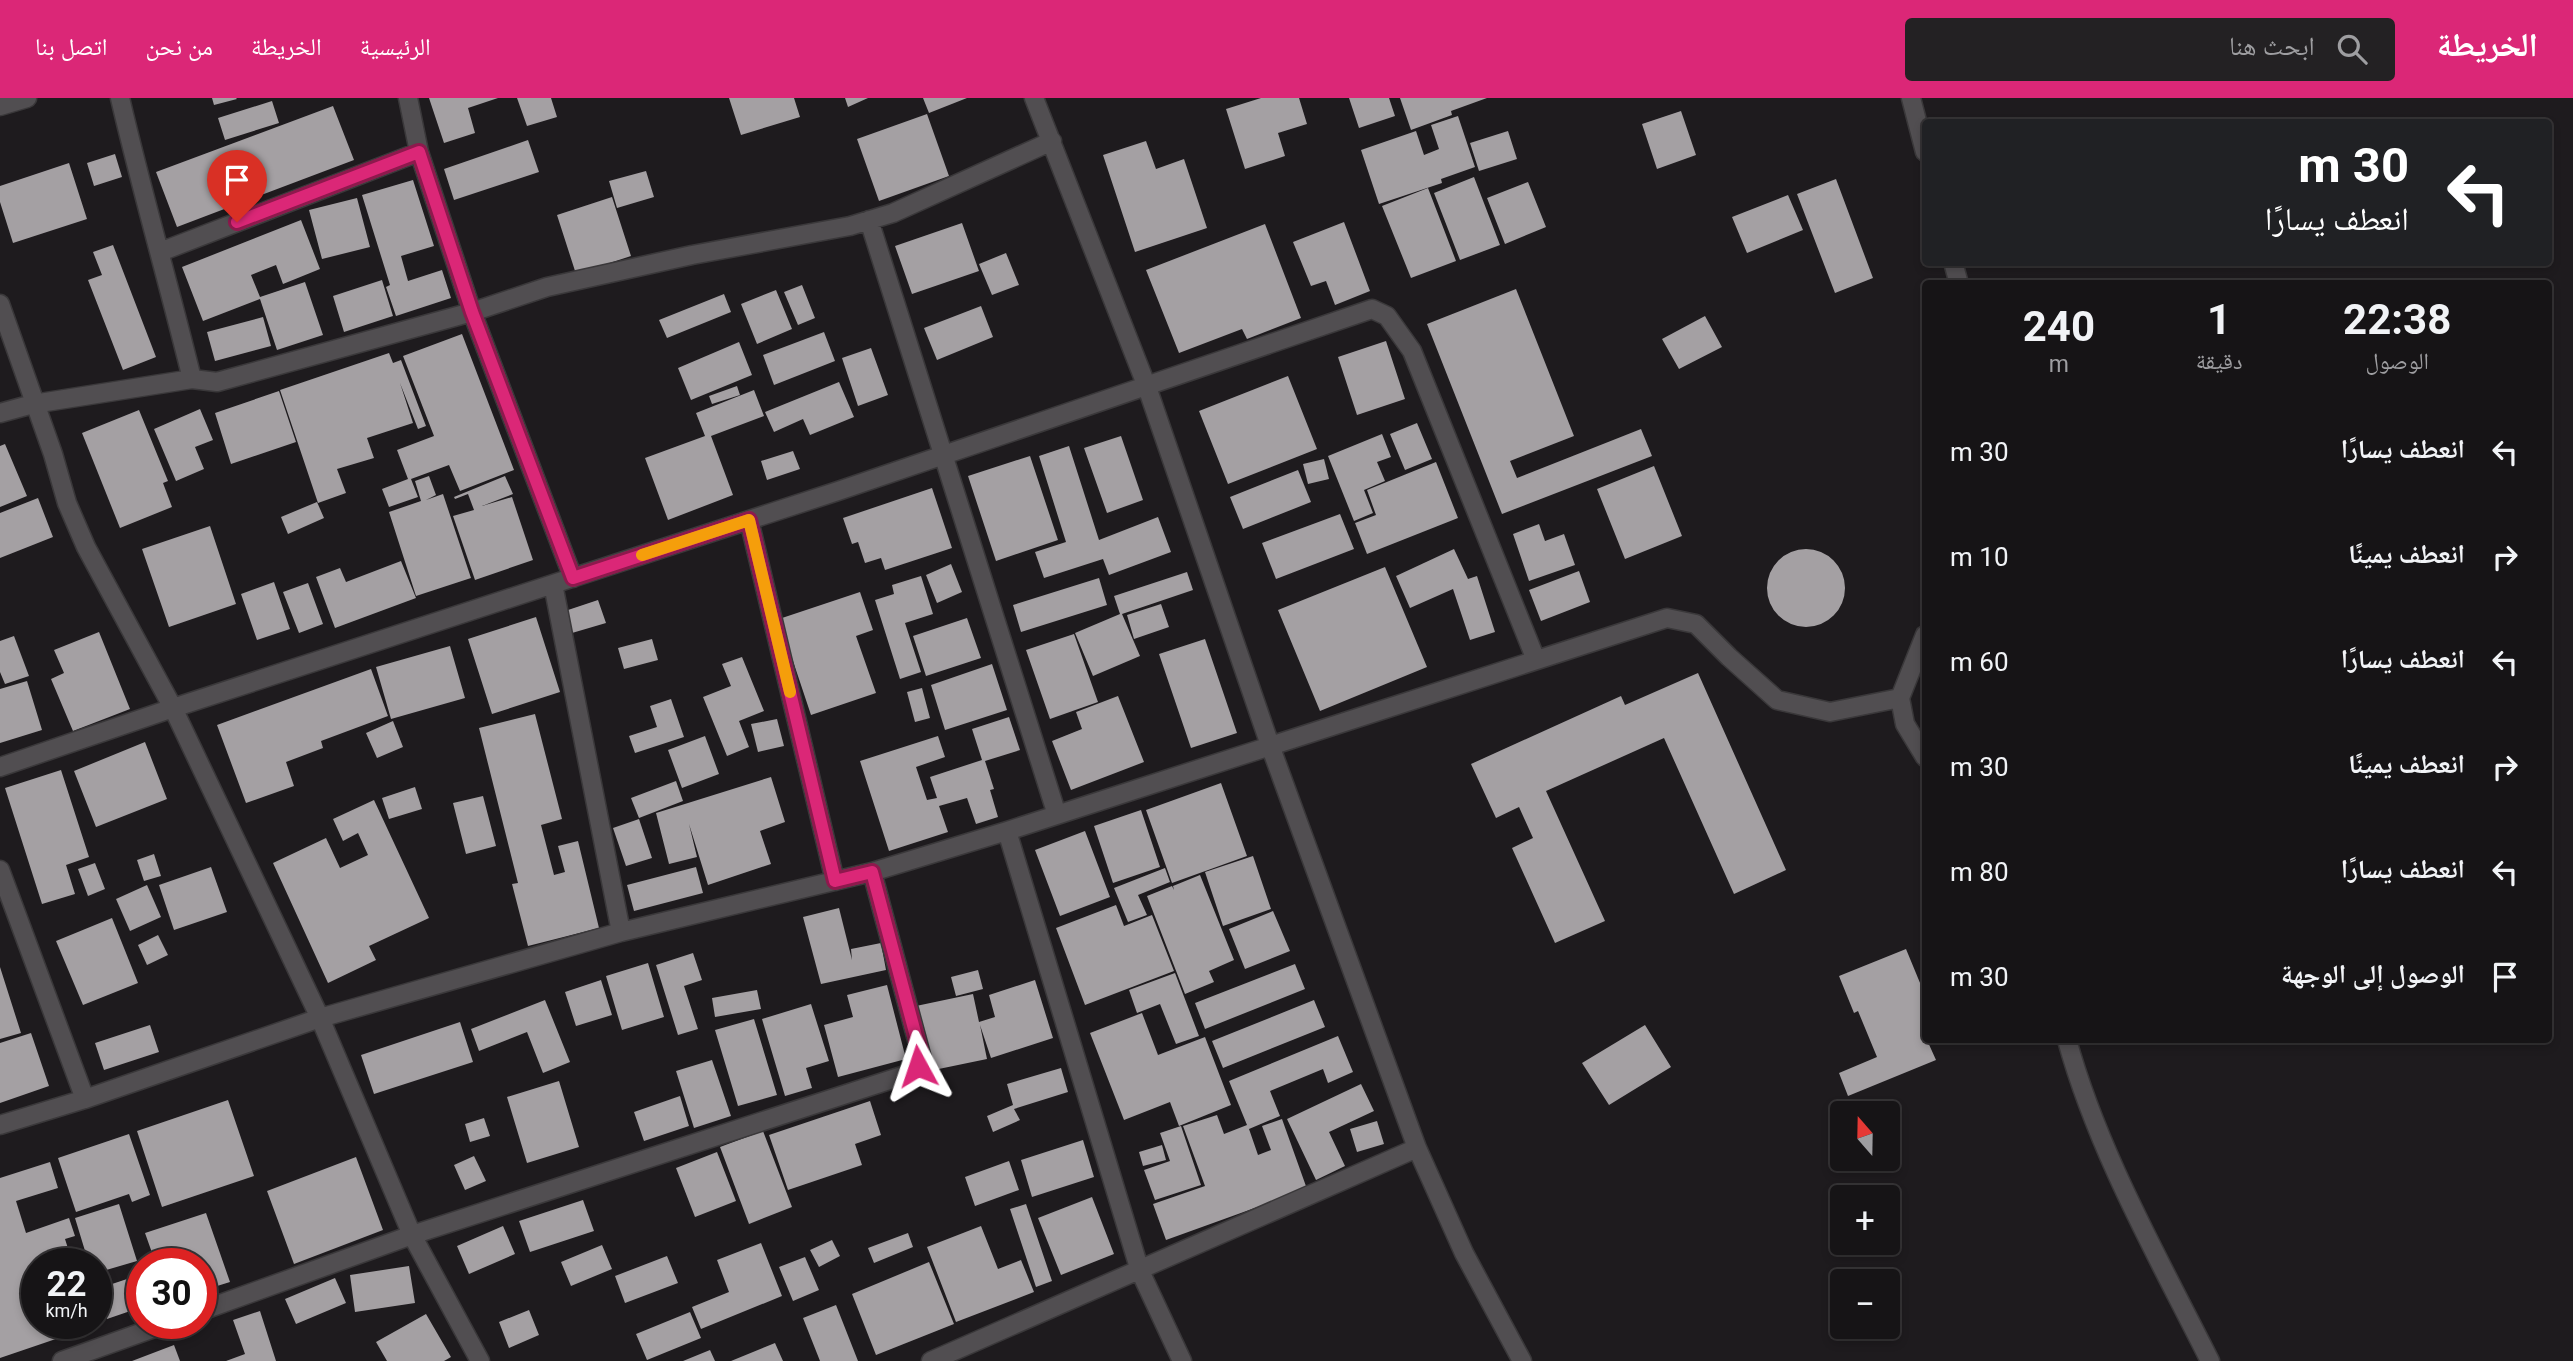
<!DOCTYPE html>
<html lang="ar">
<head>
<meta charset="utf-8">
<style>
	:root { --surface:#161416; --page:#232123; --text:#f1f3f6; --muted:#9e9ea1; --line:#353335; --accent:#db2777 }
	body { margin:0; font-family:Roboto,"Noto Naskh Arabic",sans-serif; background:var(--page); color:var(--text); direction:rtl; height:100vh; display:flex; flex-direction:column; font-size:26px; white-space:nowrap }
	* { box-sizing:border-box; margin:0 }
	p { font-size:23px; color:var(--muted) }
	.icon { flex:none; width:38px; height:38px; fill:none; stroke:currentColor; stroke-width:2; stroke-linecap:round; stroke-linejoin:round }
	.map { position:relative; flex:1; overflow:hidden; direction:ltr }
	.drawer { position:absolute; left:1922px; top:182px; width:630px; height:763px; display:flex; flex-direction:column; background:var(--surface); border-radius:7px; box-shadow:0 4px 10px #0003,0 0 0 2px var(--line); direction:rtl }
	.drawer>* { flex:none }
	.guide { position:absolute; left:1922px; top:21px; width:630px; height:147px; border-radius:7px; box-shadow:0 4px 10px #0003,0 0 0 2px var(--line); direction:rtl; background:#202124; color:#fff; overflow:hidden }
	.needle { width:46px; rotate:340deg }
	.fabs { position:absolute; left:1830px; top:1003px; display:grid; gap:14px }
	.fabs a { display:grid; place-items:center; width:70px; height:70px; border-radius:7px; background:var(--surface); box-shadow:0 4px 10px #0003,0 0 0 2px var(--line); font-size:35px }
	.speed { position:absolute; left:21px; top:1150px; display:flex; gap:14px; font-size:35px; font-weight:700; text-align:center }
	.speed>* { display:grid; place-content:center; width:91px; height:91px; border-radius:50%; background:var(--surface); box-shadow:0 4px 10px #0003,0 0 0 2px var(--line); line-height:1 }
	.speed small { font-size:18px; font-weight:400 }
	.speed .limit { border:10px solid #d22; background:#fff; color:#111 }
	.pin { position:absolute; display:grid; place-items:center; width:60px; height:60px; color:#fff; margin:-72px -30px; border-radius:50% 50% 50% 0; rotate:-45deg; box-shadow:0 0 7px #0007 }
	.pin .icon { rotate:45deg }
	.me { position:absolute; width:77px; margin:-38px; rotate:355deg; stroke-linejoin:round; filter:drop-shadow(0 0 5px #0008) }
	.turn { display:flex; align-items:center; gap:24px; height:147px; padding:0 28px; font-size:32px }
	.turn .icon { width:91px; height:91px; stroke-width:2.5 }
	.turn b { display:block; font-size:49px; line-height:60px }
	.eta { display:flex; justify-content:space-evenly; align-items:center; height:119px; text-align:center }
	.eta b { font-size:42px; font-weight:700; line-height:49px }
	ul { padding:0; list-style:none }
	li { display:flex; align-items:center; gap:21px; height:105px; padding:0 28px }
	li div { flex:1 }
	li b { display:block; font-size:26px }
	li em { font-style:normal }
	header { display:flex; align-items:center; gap:42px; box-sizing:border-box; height:98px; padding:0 35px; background:var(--accent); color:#fff }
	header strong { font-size:33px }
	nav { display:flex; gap:38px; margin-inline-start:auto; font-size:24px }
	.search { width:490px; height:63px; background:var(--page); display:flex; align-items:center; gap:18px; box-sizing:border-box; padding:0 24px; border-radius:7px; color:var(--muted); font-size:26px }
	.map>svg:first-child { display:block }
	.building { fill:#a4a0a3 }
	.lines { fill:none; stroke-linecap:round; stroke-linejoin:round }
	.minor-casing { stroke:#3a383a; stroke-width:21 }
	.minor { stroke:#514e51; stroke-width:18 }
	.route-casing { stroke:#8e194d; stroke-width:18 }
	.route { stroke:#db2777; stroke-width:12 }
	.slow { stroke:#f59e0b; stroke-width:12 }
</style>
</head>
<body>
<header>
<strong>الخريطة</strong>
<div class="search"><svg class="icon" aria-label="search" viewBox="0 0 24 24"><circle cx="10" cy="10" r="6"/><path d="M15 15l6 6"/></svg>ابحث هنا</div>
<nav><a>الرئيسية</a><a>الخريطة</a><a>من نحن</a><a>اتصل بنا</a></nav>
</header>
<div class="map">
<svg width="2573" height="1263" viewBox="0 0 2573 1263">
	<rect width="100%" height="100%" fill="#1e1b1e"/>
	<path class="building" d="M212 0H236L237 1 214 7Z
		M429 0H498L468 10 475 35 444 45Z
		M517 0H551L557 19 527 28Z
		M729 0H794L800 19 741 37Z
		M845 0H868L848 9Z
		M923 0H967L929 15Z
		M1261 0H1299L1307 26 1278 35 1285 58 1245 71 1226 11Z
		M1349 0H1389L1395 18 1359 30Z
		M1400 0H1487L1451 13 1452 17 1411 32Z
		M272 3 279 25 225 42 218 20Z
		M333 8 354 62 177 129 156 74Z
		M1681 13 1696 57 1657 71 1642 26Z
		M927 16 949 78 879 103 857 41Z
		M1458 18 1475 69 1441 81 1442 85 1379 106 1361 52 1416 33 1424 57 1439 51 1431 27Z
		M1508 33 1517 61 1479 73 1470 45Z
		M528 42 539 74 454 102 444 71Z
		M1146 43 1156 71 1184 61 1207 130 1135 154 1103 57Z
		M115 56 122 79 94 88 87 65Z
		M69 65 87 121 13 145 0 104V88Z
		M646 73 654 99 617 110 609 83Z
		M1474 79 1500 147 1460 162 1434 95Z
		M1836 81 1873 180 1835 195 1797 96Z
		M413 82 434 148 401 158 408 183 442 172 451 200 396 218 386 189 390 187 362 97Z
		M1528 84 1546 129 1505 146 1487 100Z
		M1428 90 1456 163 1411 180 1382 108Z
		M1788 97 1803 132 1747 155 1732 119Z
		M612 99 631 158 576 176 557 117Z
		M357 100 370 149 322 161 309 112Z
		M301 122 320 171 283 186 276 167 251 177 260 199 305 184 323 237 277 252 260 201 203 223 182 169Z
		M1344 124 1370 193 1335 207 1326 183 1311 188 1293 144Z
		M962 125 979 173 912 196 895 148Z
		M1265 126 1301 220 1247 241 1242 231 1179 255 1146 172Z
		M113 147 156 259 123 272 88 182 102 177 93 154Z
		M1006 155 1019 187 992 197 979 166Z
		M382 182 393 218 344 234 333 198Z
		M802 187 815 220 798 227 784 194Z
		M1516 191 1574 338 1510 363 1517 380 1641 331 1652 358 1502 416 1427 226Z
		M776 192 792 231 757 246 741 206Z
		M724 196 731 214 667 240 659 222Z
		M981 208 993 239 937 262 924 230Z
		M1705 218 1722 249 1679 271 1662 241Z
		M263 219 271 248 215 263 207 234Z
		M824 234 835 263 774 287 763 257Z
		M462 236 514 372 460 393 449 367 411 381 418 399 389 409 382 391 408 381 397 352 434 338 403 258Z
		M1386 243 1405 301 1357 317 1338 259Z
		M739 244 752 277 691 302 678 270Z
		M871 250 888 297 858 308 842 260Z
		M389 255 393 265 401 262 426 328 418 331 400 285 413 325 367 340 374 360 337 371 346 395 318 405 280 292Z
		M1288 278 1317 351 1228 386 1199 313Z
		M839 284 854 319 810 337 803 321 774 334 765 314Z
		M737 288 740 297 712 306 709 298Z
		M754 292 764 318 711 338 733 397 668 422 645 360 705 338 696 315Z
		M279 293 296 344 231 366 215 315Z
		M200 311 213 342 195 349 204 371 176 383 154 331Z
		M139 312 168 383 163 385 172 409 120 430 82 335Z
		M1417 325 1432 361 1405 372 1390 336Z
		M1382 336 1391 359 1377 364 1385 383 1364 392 1373 415 1354 423 1328 358Z
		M1121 338 1143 402 1107 415 1084 350Z
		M5 346 27 398 0 409V348Z
		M1069 348 1099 442 1158 419 1171 454 1109 477 1103 461 1044 480 1035 454 1066 444 1039 358Z
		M793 353 800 371 767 382 761 363Z
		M1030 358 1058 442 996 463 968 378Z
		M1324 361 1329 381 1308 386 1303 366Z
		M1436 364 1458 420 1367 456 1355 425 1376 417 1367 392Z
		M1654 368 1682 438 1625 461 1597 391Z
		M1298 372 1311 404 1243 431 1230 399Z
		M429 378 436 397 426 402 443 396 471 480 416 498 389 414 421 403 415 383Z
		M505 378 513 396 482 408 512 399 533 462 475 482 453 418 474 412 468 396 455 401 454 399Z
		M932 390 952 450 885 472 881 460 865 465 858 444 852 446 843 420Z
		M38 400 53 439 0 460V415Z
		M317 404 324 420 288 436 281 419Z
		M1340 416 1354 451 1276 481 1262 445Z
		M1539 426 1545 443 1564 436 1575 467 1529 483 1513 436Z
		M210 428 236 506 169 529 142 451Z
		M1767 490a39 39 0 1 1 78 0a39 39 0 1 1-78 0Z
		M1454 451 1468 481 1477 478 1495 534 1470 542 1453 491 1410 510 1396 478Z
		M401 463 416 500 335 530 316 479 340 470 346 484Z
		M951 466 962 494 937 505 926 477Z
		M1385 469 1427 569 1320 613 1278 512Z
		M1579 473 1590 504 1541 523 1529 492Z
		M1187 474 1193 492 1122 516 1140 558 1093 578 1075 535 1120 516 1114 498Z
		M921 478 933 516 905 525 921 574 900 581 875 502 894 496 892 487Z
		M1099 480 1107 507 1021 534 1013 507Z
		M274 484 290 531 257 542 241 496Z
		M308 485 323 526 299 535 283 494Z
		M860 494 873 532 856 538 876 595 811 617 779 521Z
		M598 502 606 525 572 535 565 513Z
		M1161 506 1169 529 1134 541 1127 517Z
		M536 519 560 594 492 616 468 541Z
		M967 520 981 560 926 578 913 538Z
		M99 534 130 611 73 633 51 581 64 575 54 552Z
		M1074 536 1098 604 1050 621 1026 552Z
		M14 538 29 578 5 586 0 574V543Z
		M652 541 658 562 624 571 618 550Z
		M1205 541 1237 635 1191 650 1159 556Z
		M450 548 465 600 391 621 376 569Z
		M742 559 764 613 739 623 749 649 727 658 703 599 731 588 722 566Z
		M992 566 1007 612 945 632 931 587Z
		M371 571 388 618 321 643 323 650 286 664 294 688 246 705 217 627Z
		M1698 575 1786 772 1734 796 1664 640 1546 693 1605 823 1555 845 1512 750 1533 740 1519 709 1496 720 1471 666 1621 598 1625 607Z
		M27 583 42 632 0 645V591Z
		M922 590 930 620 915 624 907 594Z
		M1118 598 1144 664 1071 692 1052 643 1082 631 1076 614Z
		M671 601 684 639 635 655 629 638 657 629 650 608Z
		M535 616 562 721 541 727 554 777 565 774 558 748 578 743 599 830 528 848 512 786 518 785 479 630Z
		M1009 619 1020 652 985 663 994 691 990 692 998 719 976 726 967 700 939 708 948 734 889 753 860 663 938 638 945 659 916 669 927 702 937 700 930 679 982 662 972 631Z
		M777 621 784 648 758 654 751 626Z
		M393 623 403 649 377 660 366 635Z
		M705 638 719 676 682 690 668 652Z
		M145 644 167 701 96 729 74 673Z
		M61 672 89 759 66 767 75 796 42 806 5 690Z
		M771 679 785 724 760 733 771 766 708 787 689 726 697 759 669 766 656 715Z
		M676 683 683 703 639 720 631 700Z
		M1221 685 1247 758 1172 785 1146 712Z
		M415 689 422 711 389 721 382 700Z
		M483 698 496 748 466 756 453 705Z
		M374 702 429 820 369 848 376 862 328 885 273 765 326 740 340 770 368 757 358 735 343 743 333 721Z
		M1141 712 1160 769 1113 785 1094 728Z
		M639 721 652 760 626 768 613 730Z
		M1085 733 1110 799 1060 818 1035 752Z
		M154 756 161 778 144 783 137 762Z
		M1253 758 1271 811 1223 828 1205 774Z
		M95 765 105 791 88 798 78 771Z
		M211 769 227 814 174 832 159 787Z
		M696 769 703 795 634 813 627 787Z
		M1165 770 1170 784 1138 797 1147 817 1128 824 1114 790Z
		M1200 777 1234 862 1209 873 1214 884 1185 896 1147 798 1172 788 1174 792 1173 788Z
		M147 787 161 819 130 833 116 801Z
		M1116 807 1124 828 1152 817 1174 873 1085 907 1056 830Z
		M839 810 852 862 851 851 881 845 886 872 821 886 803 819Z
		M1273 813 1290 853 1245 871 1229 831Z
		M112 820 138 885 83 907 56 843Z
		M158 837 168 857 147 867 138 847Z
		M1906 851 1925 897V930L1923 931 1925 942H1927L1936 962 1848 998 1839 975 1877 959 1858 913 1854 915 1839 878Z
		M693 855 702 882 684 888 698 931 678 937 656 867Z
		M648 865 664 919 622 932 606 878Z
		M1295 866 1305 891 1205 931 1195 905Z
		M0 869 21 935 0 941Z
		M978 872 983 891 956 898 951 879Z
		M1175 875 1199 938 1176 946 1160 906 1137 915 1129 892Z
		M601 882 612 917 576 928 565 894Z
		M1035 882 1053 940 991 960 980 927 987 961 929 973 916 908 973 896 979 924 995 919 989 897Z
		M887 887 906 961 838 979 824 927 853 919 847 897Z
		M757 892 761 911 715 919 712 900Z
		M545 902 570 964 543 975 527 934 479 953 471 931Z
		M1314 902 1325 929 1223 970 1212 943Z
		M811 906 829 963 806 970 812 990 785 998 762 921Z
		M1142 915 1158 957 1205 939 1231 1007 1179 1028 1170 1004 1124 1022 1090 935Z
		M754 921 777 997 738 1008 715 932Z
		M460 924 473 964 374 996 361 957Z
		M150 927 159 954 104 972 95 945Z
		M1645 927 1671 969 1609 1007 1582 965Z
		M31 935 49 988 0 1005V945Z
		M1338 938 1353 974 1328 985 1323 971 1270 993 1280 1018 1249 1031 1258 1057 1271 1052 1262 1028 1282 1021 1307 1091 1166 1142 1153 1106 1205 1088 1183 1028 1217 1017 1224 1036 1247 1027 1229 983Z
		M712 962 731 1018 694 1030 676 973Z
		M1061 970 1068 994 1014 1011 1020 1022 993 1034 987 1018 1013 1007 1007 986Z
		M559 983 579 1049 527 1065 507 999Z
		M1361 986 1374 1013 1329 1034 1345 1068 1316 1082 1287 1021Z
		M680 998 689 1028 644 1043 634 1014Z
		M228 1002 254 1078 162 1109 137 1033Z
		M870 1003 881 1037 855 1046 862 1067 788 1092 769 1037Z
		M484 1020 490 1038 470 1044 465 1026Z
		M1377 1023 1384 1046 1357 1054 1350 1031Z
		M1181 1028 1201 1087 1155 1102 1144 1072 1170 1063 1160 1035Z
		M763 1033 792 1109 749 1126 720 1049Z
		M129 1036 150 1097 132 1104 129 1096 76 1114 58 1060Z
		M1083 1042 1094 1079 1032 1099 1021 1062Z
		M1162 1047 1166 1062 1143 1068 1139 1054Z
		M717 1054 736 1103 695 1119 676 1070Z
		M474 1058 486 1083 465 1092 454 1067Z
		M356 1059 383 1132 294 1166 267 1093Z
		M1009 1063 1019 1092 975 1108 965 1079Z
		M50 1064 58 1090 16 1103 26 1135 69 1120 75 1138 65 1141 73 1166H37V1225H93L94 1228 0 1260V1080Z
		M1092 1099 1114 1156 1061 1177 1038 1120Z
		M583 1102 594 1133 530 1154 519 1123Z
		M119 1106 137 1163 96 1175V1166H89L75 1120Z
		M1026 1106 1052 1183 1036 1189 1010 1111Z
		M206 1115 230 1184 201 1193V1166H156L145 1135Z
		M503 1128 515 1156 469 1176 457 1148Z
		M981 1128 998 1171 1021 1162 1034 1194 956 1224 927 1149Z
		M908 1135 913 1149 874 1165 868 1150Z
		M832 1142 840 1158 819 1169 810 1152Z
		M761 1145 782 1198 701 1231 692 1209 729 1194 717 1162Z
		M602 1147 612 1171 571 1188 561 1164Z
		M667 1158 678 1185 625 1205 615 1178Z
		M805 1159 819 1192 793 1203 779 1169Z
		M929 1164 954 1226 876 1257 852 1196Z
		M409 1168 415 1205 355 1214 350 1177Z
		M142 1176V1209L107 1221 97 1191Z
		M335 1180 346 1205 296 1226 285 1201Z
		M836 1207 858 1263H820L803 1220Z
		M529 1212 539 1237 509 1250 499 1224Z
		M260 1213 276 1263H226L245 1256 233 1222Z
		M690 1214 701 1240 647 1262 636 1236Z
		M426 1216 451 1259 444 1263H387L376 1244Z
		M775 1245 783 1263H731Z
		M174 1247 180 1263H132Z
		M710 1252 715 1263H683Z"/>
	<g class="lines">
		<defs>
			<path id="minor" d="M120 0C142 94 169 187 192 281
				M408 0 419 54 472 214 573 480
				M1034 0 1147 289 1271 650 1417 1050 1464 1155 1522 1263
				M1911 0 1925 54
				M0 8 27 0
				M869 122 1057 717
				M160 154 419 54
				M1953 164 1959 186
				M0 206 53 356 67 405 86 449 173 610 320 920 412 1137 480 1263
				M0 315 33 306 192 281 217 284 472 214 547 189 692 157 850 128 893 115 1052 43
				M749 422 835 783
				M553 486 621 834
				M1925 537 1900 600 1905 626 1925 659
				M0 669 173 610 838 393 1372 211 1387 218 1412 253 1536 562
				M1007 733 1140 1173 1182 1263
				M0 772 85 1001
				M2067 942C2098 1054 2158 1159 2210 1263
				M0 1027 85 1001 320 920 621 834 872 774 1007 733 1667 520 1696 526 1729 559 1777 602 1830 614 1900 600
				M201 1213 412 1137 905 977 918 968 921 957 872 774
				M62 1263 168 1225
				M931 1263 1417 1050"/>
		</defs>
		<use href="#minor" class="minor-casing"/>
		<use href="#minor" class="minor"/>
	</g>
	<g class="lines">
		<defs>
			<path id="route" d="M237 124 419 54 472 214 573 480 749 422 835 783 872 774 921 957 918 968"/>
		</defs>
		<use href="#route" class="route-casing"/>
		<use href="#route" class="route"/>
		<path class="slow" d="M642 457 749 422 790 594"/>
	</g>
</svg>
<div class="fabs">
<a><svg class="needle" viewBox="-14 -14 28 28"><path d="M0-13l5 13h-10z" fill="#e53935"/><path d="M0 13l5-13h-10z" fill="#9e9ea1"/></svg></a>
<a>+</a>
<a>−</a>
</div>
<div class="speed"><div>22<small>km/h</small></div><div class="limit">30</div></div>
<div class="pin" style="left:237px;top:124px;background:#d93025"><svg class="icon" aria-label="arrive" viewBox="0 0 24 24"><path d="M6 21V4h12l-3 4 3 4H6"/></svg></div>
<svg class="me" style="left:918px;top:968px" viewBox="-20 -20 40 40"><path d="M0-17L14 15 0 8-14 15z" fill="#db2777" stroke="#fff" stroke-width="4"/></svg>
<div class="guide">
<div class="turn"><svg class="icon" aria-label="left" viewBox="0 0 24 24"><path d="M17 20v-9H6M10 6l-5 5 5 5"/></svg><div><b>30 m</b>انعطف يسارًا</div></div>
</div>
<section class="drawer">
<div class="eta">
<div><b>22:38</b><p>الوصول</p></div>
<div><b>1</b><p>دقيقة</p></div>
<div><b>240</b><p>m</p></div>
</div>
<ul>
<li><svg class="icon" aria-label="left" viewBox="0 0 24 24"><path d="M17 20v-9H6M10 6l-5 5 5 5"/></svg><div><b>انعطف يسارًا</b></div><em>30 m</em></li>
<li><svg class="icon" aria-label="right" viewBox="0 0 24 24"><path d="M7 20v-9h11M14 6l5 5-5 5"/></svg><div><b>انعطف يمينًا</b></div><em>10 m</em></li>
<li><svg class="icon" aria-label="left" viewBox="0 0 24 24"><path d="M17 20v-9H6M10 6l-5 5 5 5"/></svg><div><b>انعطف يسارًا</b></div><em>60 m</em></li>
<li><svg class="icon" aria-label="right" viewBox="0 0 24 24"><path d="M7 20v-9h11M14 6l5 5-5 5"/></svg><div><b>انعطف يمينًا</b></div><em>30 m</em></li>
<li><svg class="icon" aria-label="left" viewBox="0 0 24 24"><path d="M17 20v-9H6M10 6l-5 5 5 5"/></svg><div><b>انعطف يسارًا</b></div><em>80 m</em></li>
<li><svg class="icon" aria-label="arrive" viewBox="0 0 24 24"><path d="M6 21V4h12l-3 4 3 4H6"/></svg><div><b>الوصول إلى الوجهة</b></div><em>30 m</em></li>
</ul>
</section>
</div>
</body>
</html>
